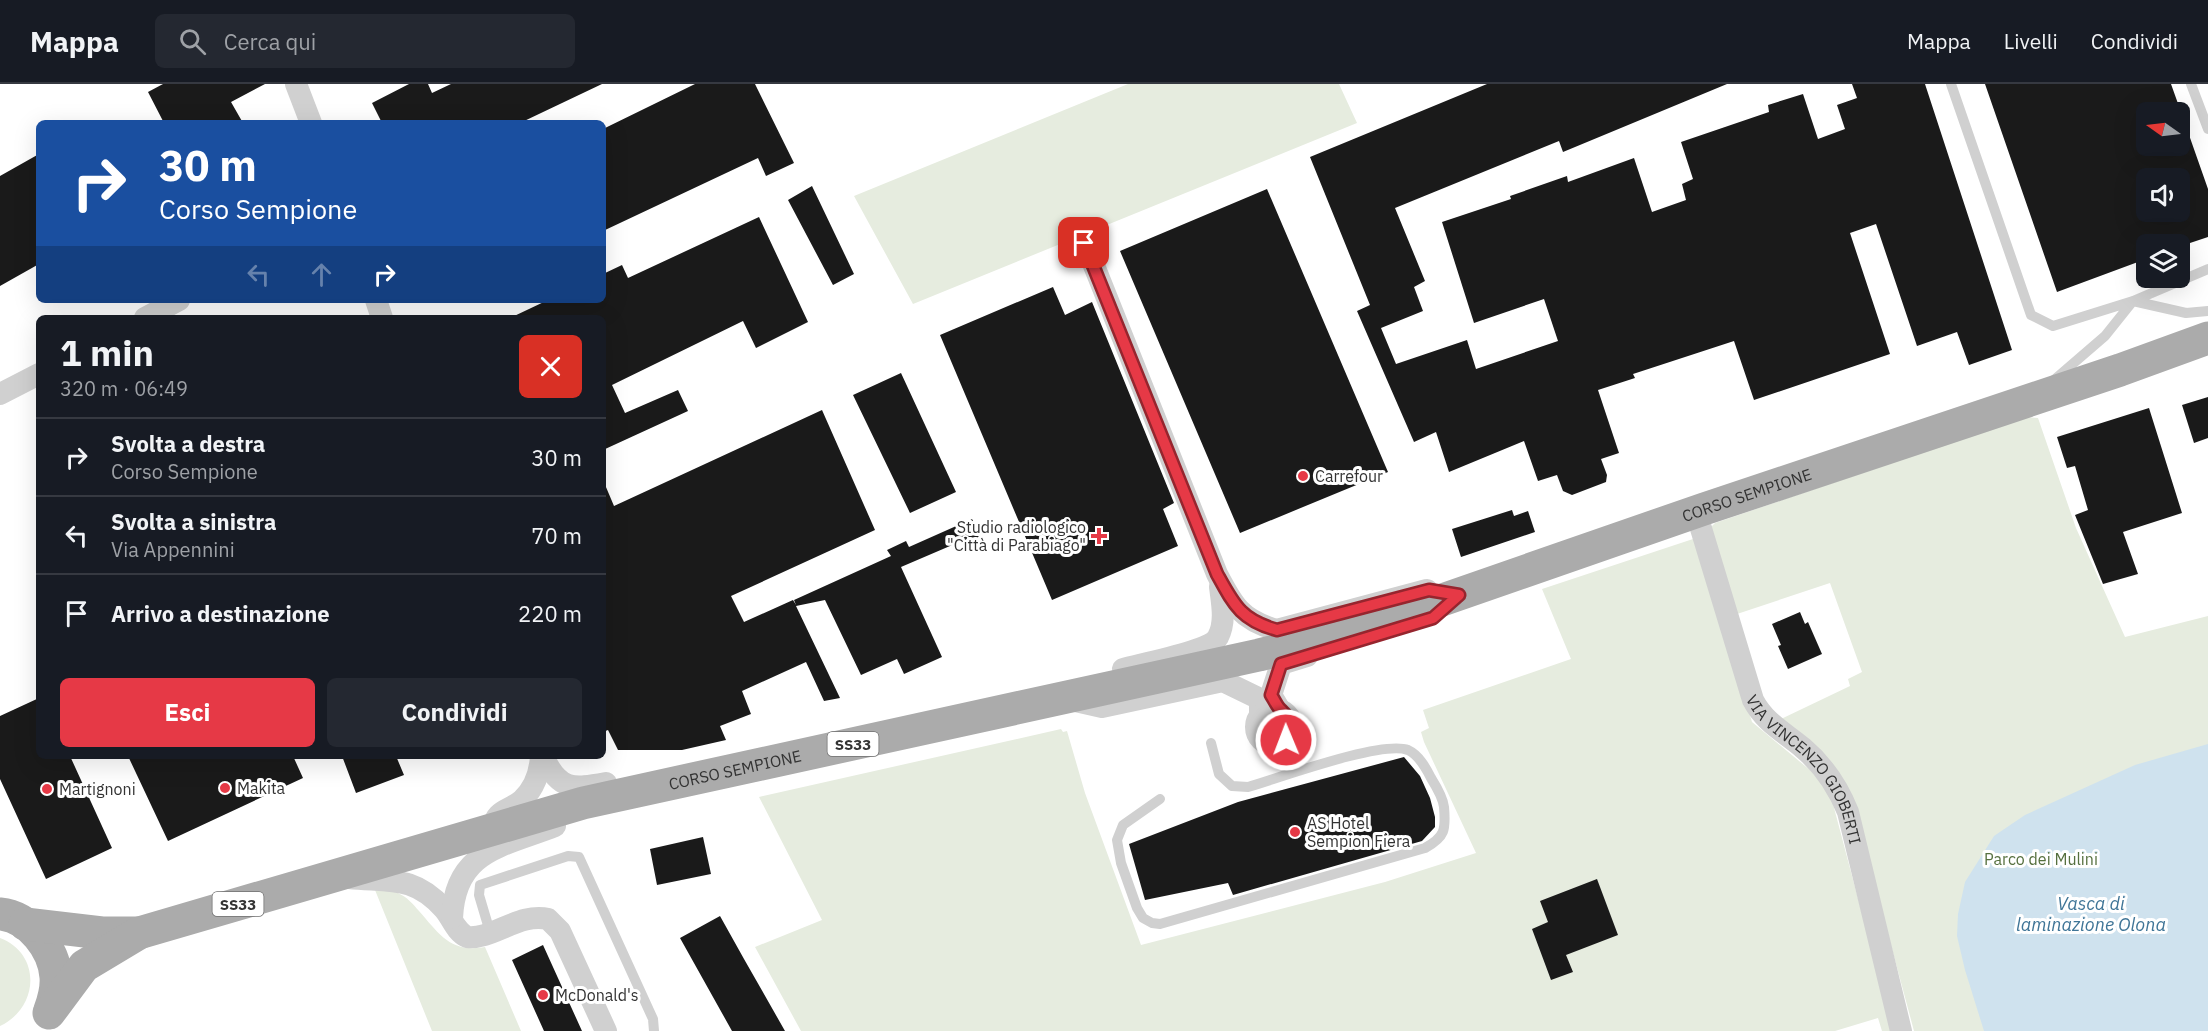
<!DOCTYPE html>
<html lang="it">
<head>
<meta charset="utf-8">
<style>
	:root { --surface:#171b24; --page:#242831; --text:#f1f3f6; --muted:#9ea1a6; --line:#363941; --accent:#e63946 }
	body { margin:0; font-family:"IBM Plex Sans",sans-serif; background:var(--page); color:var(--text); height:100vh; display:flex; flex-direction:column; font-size:22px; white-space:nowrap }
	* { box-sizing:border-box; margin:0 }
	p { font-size:20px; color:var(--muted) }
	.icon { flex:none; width:33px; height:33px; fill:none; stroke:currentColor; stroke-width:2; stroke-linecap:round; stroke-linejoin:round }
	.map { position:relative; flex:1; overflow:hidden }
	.drawer { position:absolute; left:36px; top:231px; width:570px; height:444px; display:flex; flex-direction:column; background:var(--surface); border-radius:9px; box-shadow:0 6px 24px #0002 }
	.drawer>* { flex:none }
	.top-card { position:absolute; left:36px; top:36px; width:570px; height:183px; border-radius:9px; box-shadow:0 6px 24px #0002; background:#1a4fa0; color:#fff; overflow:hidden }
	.needle { width:39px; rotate:284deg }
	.controls { position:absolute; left:2136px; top:18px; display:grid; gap:12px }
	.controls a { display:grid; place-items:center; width:54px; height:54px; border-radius:9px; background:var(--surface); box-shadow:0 6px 24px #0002; font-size:30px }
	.pin { position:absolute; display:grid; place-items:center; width:51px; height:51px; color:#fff; margin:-26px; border-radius:12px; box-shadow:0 3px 9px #0006 }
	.me { position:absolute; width:66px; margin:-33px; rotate:359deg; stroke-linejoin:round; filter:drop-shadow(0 0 4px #0008) }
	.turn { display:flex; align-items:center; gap:21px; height:126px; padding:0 24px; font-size:27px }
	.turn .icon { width:78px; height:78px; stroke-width:2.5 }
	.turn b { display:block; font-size:42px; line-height:51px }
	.lanes { display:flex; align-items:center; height:57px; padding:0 24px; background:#0003; justify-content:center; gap:30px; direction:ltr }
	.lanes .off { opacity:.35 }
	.round { display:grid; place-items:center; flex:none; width:63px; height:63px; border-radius:9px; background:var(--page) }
	.headline { display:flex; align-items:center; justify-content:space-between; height:102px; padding:0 24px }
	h1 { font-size:36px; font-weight:700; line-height:45px }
	.primary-button { display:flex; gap:12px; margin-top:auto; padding:12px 24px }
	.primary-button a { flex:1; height:69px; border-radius:9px; background:var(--accent); color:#fff; font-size:24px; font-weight:700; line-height:69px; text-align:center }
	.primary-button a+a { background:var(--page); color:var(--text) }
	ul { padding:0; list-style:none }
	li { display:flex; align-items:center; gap:18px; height:78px; padding:0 24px; border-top:2px solid var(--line) }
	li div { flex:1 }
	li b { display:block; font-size:22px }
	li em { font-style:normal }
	header { display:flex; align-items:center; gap:36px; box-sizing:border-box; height:84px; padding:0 30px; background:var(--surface); border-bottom:2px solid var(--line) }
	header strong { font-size:28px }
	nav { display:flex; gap:33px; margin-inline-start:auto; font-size:21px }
	.search { width:420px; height:54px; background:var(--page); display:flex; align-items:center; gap:15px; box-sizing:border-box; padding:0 21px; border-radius:9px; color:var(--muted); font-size:22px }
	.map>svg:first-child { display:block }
	.green { fill:#e6ecdf }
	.water { fill:#cfe2ee }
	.building { fill:#1a1a1a; fill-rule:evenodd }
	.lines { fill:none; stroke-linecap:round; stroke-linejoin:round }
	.service { stroke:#d0d0d0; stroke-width:10 }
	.minor { stroke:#d0d0d0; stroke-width:22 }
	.primary { stroke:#ababab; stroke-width:33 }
	.route-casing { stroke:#96252e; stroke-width:15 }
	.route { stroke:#e63946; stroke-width:10 }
	.poi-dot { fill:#e63946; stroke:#fff; stroke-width:2 }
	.labels { text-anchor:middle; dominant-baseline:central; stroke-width:6; stroke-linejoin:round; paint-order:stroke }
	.shield { fill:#fff; stroke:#707070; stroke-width:1.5 }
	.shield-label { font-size:15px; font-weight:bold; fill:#333 }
	.poi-label { font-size:16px; fill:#333; stroke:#fff; text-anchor:start }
	.street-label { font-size:16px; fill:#333; stroke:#fff }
	.park-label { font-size:16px; fill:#56703f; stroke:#fff }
	.water-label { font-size:18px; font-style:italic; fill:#3f7597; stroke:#fff }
</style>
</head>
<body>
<header>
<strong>Mappa</strong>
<div class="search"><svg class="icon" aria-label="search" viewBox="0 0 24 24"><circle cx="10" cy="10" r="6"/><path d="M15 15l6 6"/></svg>Cerca qui</div>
<nav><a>Mappa</a><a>Livelli</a><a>Condividi</a></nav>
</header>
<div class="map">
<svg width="2208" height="947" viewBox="0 0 2208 947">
	<rect width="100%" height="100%" fill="#fff"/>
	<path class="green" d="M1128 0H1339L1357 39 913 220 854 112Z
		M2027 333 2038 334 2076 444 2125 553 2208 532V947H1914L1853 719 1781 635 1850 602 1848 595 1862 588 1830 499 1734 531 1711 443 1715 439Z
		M1696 454 1752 638 1828 701 1893 947H1882L1878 934 1835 947H801L755 863 822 836 759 713 1061 645 1063 648 1067 647 1085 709 1141 861 1385 798 1476 769 1424 658 1421 648 1429 644 1423 626 1571 575 1542 505Z
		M375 806C382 807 392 806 398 809 407 813 413 820 419 827 440 851 451 869 485 863L521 947H432Z
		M0 854C42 870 39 924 0 942Z"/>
	<path class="water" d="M2208 660V947H1984L1965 886 1957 852 1958 830 1965 798 1994 752 2025 731 2135 681Z"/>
	<path class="building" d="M163 0H265L231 18 243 39H164L148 8Z
		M409 0H428L432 9 451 0H602L520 39H382L372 19Z
		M695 0H755L794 79 766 92 758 74 603 147V45Z
		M1487 0H1727L1563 68 1559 57 1395 124 1425 197 1414 203 1423 227 1381 244 1396 280 1467 256 1476 285 1558 257 1544 215 1474 239 1442 138 1511 115 1510 112 1567 92 1568 98 1634 74 1652 128 1686 116 1682 100 1693 95 1681 58 1769 28 1768 21 1803 10 1818 55 1845 45 1837 21 1857 14 1852 0H1925L2012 266 1969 281 1957 248 1917 262 1876 140 1850 149 1890 270 1754 316 1734 257 1633 290 1635 294 1598 306 1619 369 1601 375 1607 391 1606 398 1572 411 1563 407 1557 391 1538 397 1524 357 1449 388 1436 348 1414 358 1357 227 1370 221 1310 73Z
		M1985 0H2171L2181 28H2146V62H2180V31H2182L2208 105V153L2187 160H2146V175L2057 208ZM2146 94H2180V128H2146Z
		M39 70V180L0 202V92Z
		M812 102 854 190 833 201 788 116Z
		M1267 105 1388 388 1240 449 1120 167Z
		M759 133 808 238 756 264 743 237 612 301 625 329 678 306 688 327 603 366V234H510L548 216H603V190L622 181 628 194Z
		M1053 203 1065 231 1092 218 1174 419 1163 425 1178 462 1052 516 940 251Z
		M901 289 956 408 910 429 853 311Z
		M2208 313V354L2194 359 2182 321Z
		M2149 324 2182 429 2123 448 2138 490 2103 500 2075 431 2088 426 2075 382 2067 384 2057 353Z
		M822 326 875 446 731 512 744 538 793 516 796 521 794 516 891 472 887 466 906 457 909 463 972 435 984 459 968 466 964 456 901 483 942 573 904 590 897 575 861 591 825 516 796 522 840 614 824 617 806 578 742 607 751 630 720 642 726 656 682 666H618L608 646 603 648V396L614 422Z
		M1512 426 1514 432 1528 427 1535 448 1461 473 1452 445Z
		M1800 528 1805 540 1808 538 1822 570 1788 585 1778 562 1781 561 1772 540Z
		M39 614V672H70L112 764 46 795 0 695V632Z
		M128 672H293L303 694 168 757Z
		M342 672H396L404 691 356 709Z
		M1404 673 1420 692 1430 714 1435 733V743L1422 757 1233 811 1228 799 1145 816 1129 760 1238 718Z
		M703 753 711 790 657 801 650 765Z
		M1597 795 1618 851 1566 871 1573 888 1551 896 1532 845 1548 838 1540 817Z
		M720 832 744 875 785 947H732L680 854Z
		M543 861 582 947H544L512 876Z"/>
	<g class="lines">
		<path class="service" d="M1951 0 2031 231 2053 242 2133 217 2208 185
			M2191 0 2208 45
			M2054 296 2105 252 2133 217 2186 229 2208 227
			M1160 715 1123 741 1117 756 1121 779 1137 824 1143 834 1152 839 1160 840 1425 764C1445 753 1446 746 1444 723 1443 714 1436 702 1431 694 1426 684 1419 671 1408 666 1382 656 1279 694 1248 703L1232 702 1219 690 1211 659
			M490 848 479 811 480 801 568 772 579 773 653 935 654 947"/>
		<g class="minor">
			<path d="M296 0 311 39"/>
			<path d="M1085 159 1217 490C1233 521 1241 536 1277 546L1427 506"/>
			<path d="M376 216 382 234"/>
			<path d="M145 234 179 216"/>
			<path d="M0 310 39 290"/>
			<path id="s1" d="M1696 428 1753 616C1765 639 1784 648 1803 664 1823 681 1838 703 1848 728L1901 947"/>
			<path d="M1123 585C1141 580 1210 567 1218 553 1226 538 1222 519 1220 503"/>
			<path d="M1071 616 1102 623 1223 597 1260 615V631"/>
			<circle cx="1274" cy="643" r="18"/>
			<path d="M1280 626 1271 611 1281 580 1307 572"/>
			<path d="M543 672C559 707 573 705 606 699"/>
			<path d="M492 745C497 724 508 728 522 716 534 705 540 688 541 672"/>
			<path d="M349 794C389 798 414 791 444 825 452 834 455 847 467 853 492 856 520 828 548 835L560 847 606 947"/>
			<path d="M452 834C455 766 502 763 555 742"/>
		</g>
		<g class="primary">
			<path d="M0 830C30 833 54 865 56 893 57 905 54 915 50 926"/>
			<path d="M25 840 102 849H139"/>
			<path id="s2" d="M49 929 84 882 139 849 583 719 1259 571 1353 547 1704 425 2120 286 2208 254"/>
		</g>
	</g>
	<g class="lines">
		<defs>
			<path id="route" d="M1084 159 1217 490C1234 521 1241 536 1277 546L1429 506 1459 511 1433 534 1281 580 1271 611C1274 615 1276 621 1280 625 1290 635 1297 641 1286 656"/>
		</defs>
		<use href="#route" class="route-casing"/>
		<use href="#route" class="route"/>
	</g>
	<g class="poi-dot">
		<circle cx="1303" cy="392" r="6"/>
		<path d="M1096 443h6v6h6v6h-6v6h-6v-6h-6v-6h6z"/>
		<circle cx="225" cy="704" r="6"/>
		<circle cx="47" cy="705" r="6"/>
		<circle cx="1295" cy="748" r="6"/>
		<circle cx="543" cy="911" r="6"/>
	</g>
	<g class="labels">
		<g class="shield">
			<rect x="827.5" y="648" width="51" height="24" rx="4.5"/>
			<rect x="212.5" y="808" width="51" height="24" rx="4.5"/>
		</g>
		<g class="shield-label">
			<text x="853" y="660">SS33</text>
			<text x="238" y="820">SS33</text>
		</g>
		<g class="poi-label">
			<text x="1315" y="392">Carrefour</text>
			<text x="1086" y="443" text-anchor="end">Studio radiologico<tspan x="1086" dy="18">"Città di Parabiago"</tspan></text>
			<text x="237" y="704">Makita</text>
			<text x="59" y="705">Martignoni</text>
			<text x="1307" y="739">AS Hotel<tspan x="1307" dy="18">Sempion Fiera</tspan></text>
			<text x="555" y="911">McDonald's</text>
		</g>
		<g class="street-label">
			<text stroke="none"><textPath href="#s2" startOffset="1791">CORSO SEMPIONE</textPath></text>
			<text stroke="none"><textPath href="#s2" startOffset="741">CORSO SEMPIONE</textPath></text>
			<text stroke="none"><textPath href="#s1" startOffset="285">VIA VINCENZO GIOBERTI</textPath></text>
		</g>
		<g class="park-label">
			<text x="2041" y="775">Parco dei Mulini</text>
		</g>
		<g class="water-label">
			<text x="2091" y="819">Vasca di<tspan x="2091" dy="21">laminazione Olona</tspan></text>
		</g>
	</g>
</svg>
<div class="controls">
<a><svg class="needle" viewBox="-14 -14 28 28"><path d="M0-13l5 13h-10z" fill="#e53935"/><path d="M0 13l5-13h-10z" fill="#9ea1a6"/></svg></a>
<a><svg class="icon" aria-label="sound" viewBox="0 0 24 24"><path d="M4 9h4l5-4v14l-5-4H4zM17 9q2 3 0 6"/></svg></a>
<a><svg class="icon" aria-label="layers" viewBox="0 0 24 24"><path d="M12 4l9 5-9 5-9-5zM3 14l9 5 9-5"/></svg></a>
</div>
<div class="pin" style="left:1084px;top:159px;background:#d93025"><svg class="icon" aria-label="arrive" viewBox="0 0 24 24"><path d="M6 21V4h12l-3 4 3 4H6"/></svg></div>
<svg class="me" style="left:1286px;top:656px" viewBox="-20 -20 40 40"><circle r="17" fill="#e63946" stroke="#fff" stroke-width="3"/><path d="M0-11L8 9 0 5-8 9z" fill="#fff"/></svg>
<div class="top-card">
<div class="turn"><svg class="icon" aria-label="right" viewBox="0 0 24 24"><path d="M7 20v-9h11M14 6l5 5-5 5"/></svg><div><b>30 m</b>Corso Sempione</div></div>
<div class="lanes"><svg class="icon off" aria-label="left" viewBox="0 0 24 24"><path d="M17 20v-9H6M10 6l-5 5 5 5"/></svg><svg class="icon off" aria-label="ahead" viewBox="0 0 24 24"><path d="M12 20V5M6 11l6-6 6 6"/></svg><svg class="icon" aria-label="right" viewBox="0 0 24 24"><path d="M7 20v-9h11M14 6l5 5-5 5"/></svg></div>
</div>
<section class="drawer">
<div class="headline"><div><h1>1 min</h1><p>320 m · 06:49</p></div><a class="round" style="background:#d93025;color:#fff"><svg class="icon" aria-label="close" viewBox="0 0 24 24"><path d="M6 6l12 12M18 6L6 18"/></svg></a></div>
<ul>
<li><svg class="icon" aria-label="right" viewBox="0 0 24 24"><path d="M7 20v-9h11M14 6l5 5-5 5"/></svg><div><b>Svolta a destra</b><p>Corso Sempione</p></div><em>30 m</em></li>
<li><svg class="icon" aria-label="left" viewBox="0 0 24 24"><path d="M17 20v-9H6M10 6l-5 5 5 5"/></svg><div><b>Svolta a sinistra</b><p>Via Appennini</p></div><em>70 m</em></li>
<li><svg class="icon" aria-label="arrive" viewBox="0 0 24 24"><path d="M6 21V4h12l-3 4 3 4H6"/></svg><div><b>Arrivo a destinazione</b></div><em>220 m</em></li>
</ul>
<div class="primary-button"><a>Esci</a><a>Condividi</a></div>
</section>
</div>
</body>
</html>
